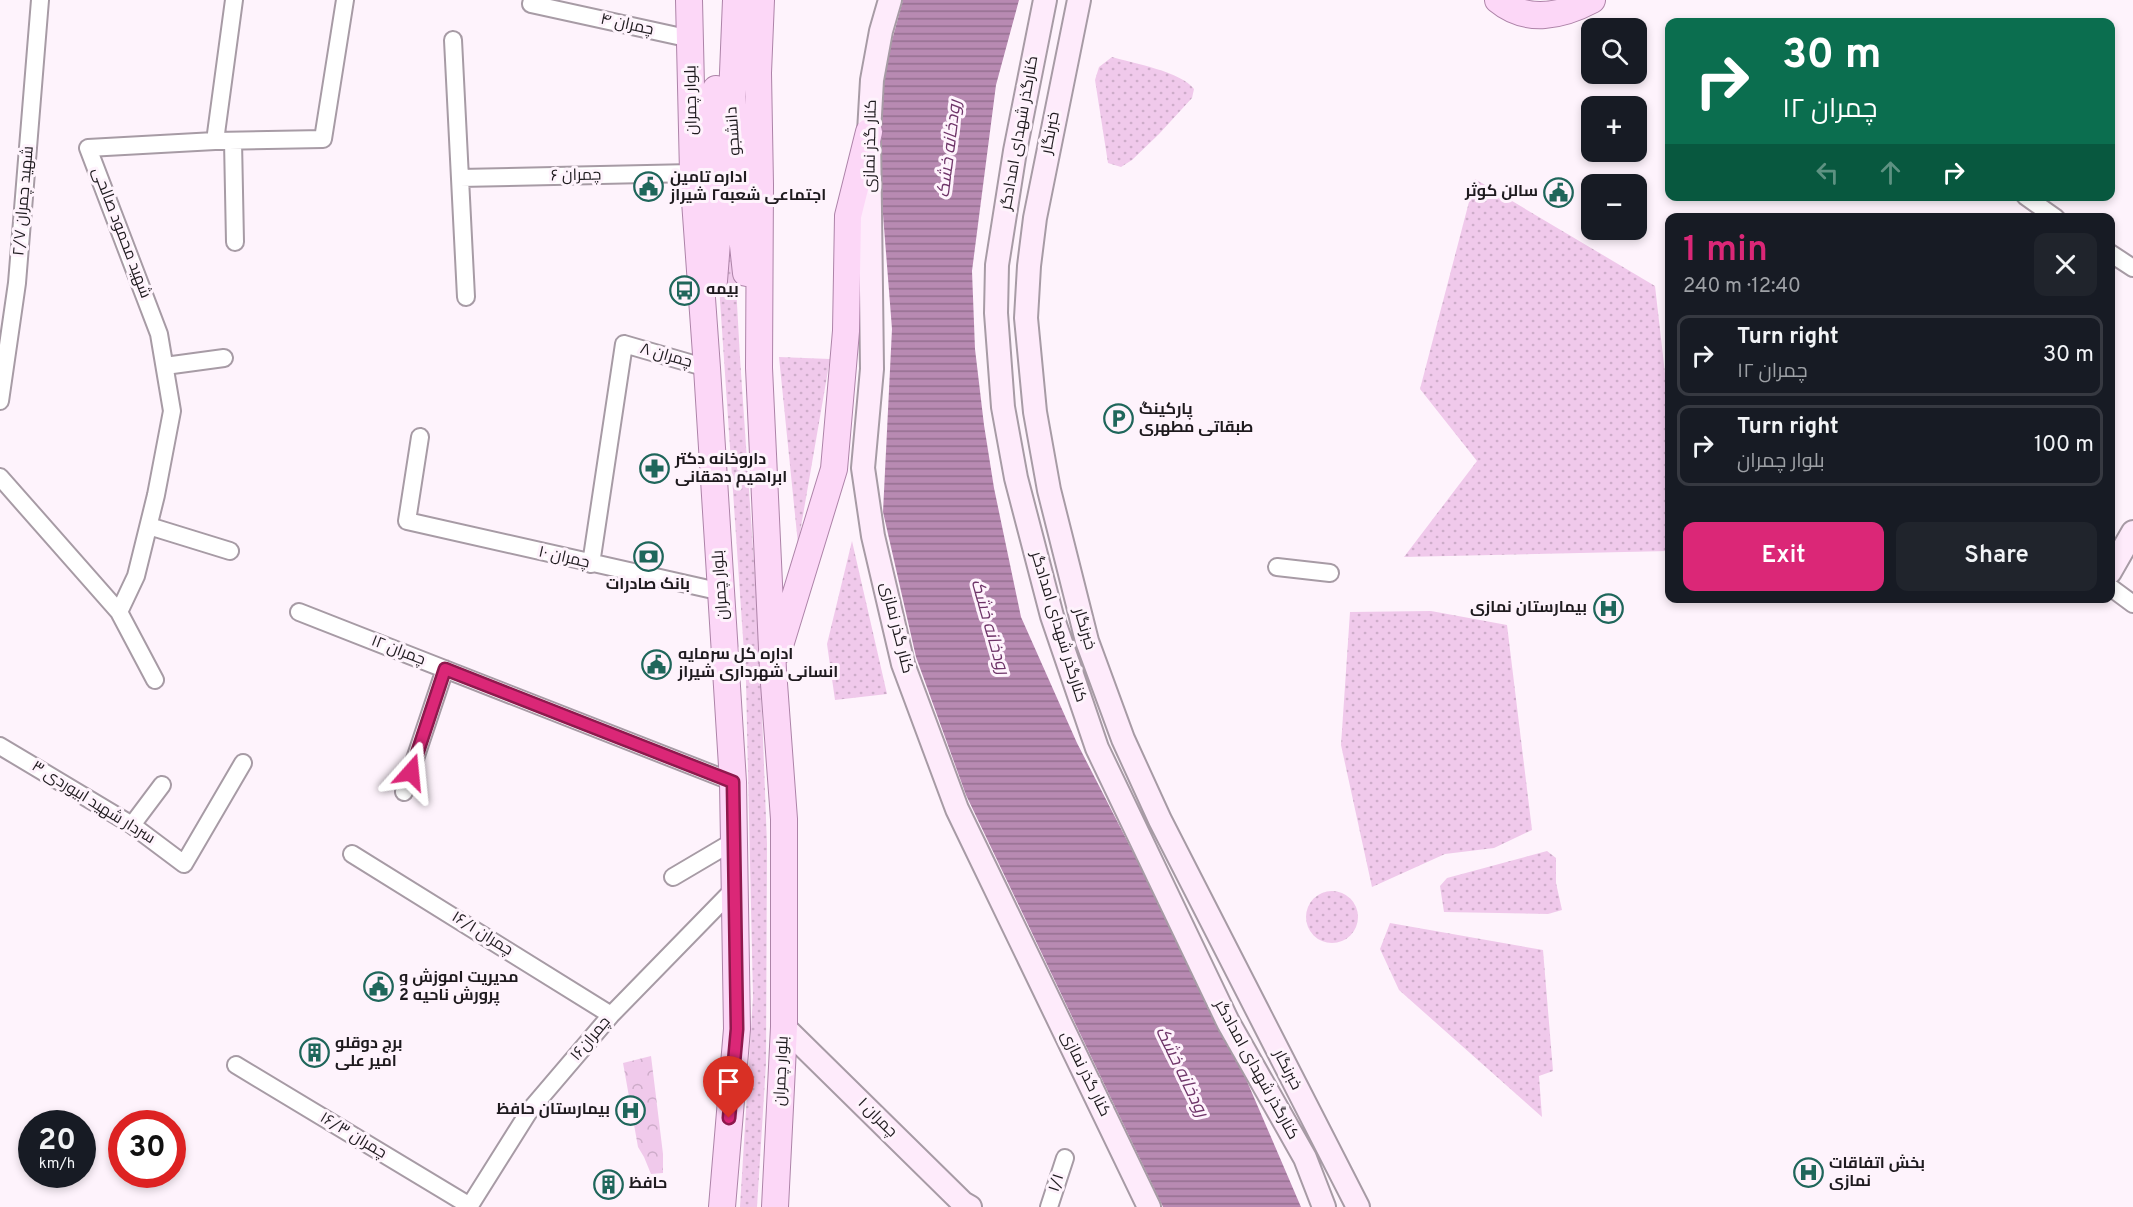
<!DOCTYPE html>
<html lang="en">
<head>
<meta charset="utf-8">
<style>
	:root { --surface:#171b24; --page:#20242c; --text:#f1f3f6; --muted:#9ea1a6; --line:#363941; --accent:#db2777 }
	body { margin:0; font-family:Overpass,Cairo,sans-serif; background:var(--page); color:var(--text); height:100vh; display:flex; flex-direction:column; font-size:22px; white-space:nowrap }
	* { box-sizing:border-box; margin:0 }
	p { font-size:20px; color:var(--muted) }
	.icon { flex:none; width:33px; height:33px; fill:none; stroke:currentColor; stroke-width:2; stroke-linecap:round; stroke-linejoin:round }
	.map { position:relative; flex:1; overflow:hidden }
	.drawer { position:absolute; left:1665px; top:213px; width:450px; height:390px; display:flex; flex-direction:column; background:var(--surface); border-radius:12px; box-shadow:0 3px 9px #0003 }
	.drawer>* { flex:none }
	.guide { position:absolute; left:1665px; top:18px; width:450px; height:183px; border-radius:12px; box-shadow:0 3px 9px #0003; background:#0b6e4f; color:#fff; overflow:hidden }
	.tools { position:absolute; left:1581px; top:18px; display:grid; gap:12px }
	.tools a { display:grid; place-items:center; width:66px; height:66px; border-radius:12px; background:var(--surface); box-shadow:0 3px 9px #0003; font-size:30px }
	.speed { position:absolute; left:18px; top:1110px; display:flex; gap:12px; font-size:30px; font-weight:700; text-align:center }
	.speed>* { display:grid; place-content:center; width:78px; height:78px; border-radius:50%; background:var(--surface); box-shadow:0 3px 9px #0003; line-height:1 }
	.speed small { font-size:15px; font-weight:400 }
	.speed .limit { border:9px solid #d22; background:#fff; color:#111 }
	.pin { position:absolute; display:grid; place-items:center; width:51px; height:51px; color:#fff; margin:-62px -26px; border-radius:50% 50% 50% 0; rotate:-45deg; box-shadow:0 0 6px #0007 }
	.pin .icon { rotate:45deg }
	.me { position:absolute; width:66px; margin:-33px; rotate:18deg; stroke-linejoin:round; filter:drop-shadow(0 0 4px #0008) }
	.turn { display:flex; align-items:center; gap:21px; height:126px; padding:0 18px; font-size:27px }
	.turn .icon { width:78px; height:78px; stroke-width:2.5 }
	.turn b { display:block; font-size:42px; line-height:51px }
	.lanes { display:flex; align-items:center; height:57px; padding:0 18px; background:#0003; justify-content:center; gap:30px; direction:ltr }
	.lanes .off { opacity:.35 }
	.round { display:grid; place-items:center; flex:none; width:63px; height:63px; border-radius:12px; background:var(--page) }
	.head { display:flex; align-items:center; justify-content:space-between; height:102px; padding:0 18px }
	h1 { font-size:36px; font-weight:600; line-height:45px; color:var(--accent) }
	.action { display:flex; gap:12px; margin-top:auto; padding:12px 18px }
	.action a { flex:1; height:69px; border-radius:12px; background:var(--accent); color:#fff; font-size:24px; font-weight:600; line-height:69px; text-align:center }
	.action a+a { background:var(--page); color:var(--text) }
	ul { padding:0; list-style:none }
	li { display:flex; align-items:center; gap:18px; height:81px; margin:0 12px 9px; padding:0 6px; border:3px solid var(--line); border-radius:12px }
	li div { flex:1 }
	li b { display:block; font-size:22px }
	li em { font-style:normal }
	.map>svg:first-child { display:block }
	.grass { fill:url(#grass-dots) }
	.park { fill:url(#park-crowns) }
	.water { fill:url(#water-rules) }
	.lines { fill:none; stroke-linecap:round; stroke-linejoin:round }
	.street-casing { stroke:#a79ba5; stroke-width:20 }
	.secondary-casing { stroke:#a79ba5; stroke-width:26 }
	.primary-casing { stroke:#ad83a8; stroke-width:28 }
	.street { stroke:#fff; stroke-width:16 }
	.secondary { stroke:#feebfb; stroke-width:22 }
	.primary { stroke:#fcd7f7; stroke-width:26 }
	.route-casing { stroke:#8e194d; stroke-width:15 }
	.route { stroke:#db2777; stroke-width:10 }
	.labels { text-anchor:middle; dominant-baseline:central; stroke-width:6; stroke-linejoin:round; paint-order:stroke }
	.street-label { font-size:16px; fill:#1e1a1e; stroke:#fef3fc }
	.poi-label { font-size:16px; font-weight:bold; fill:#1e1a1e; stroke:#fef3fc; text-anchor:start }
	.water-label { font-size:18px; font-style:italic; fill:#6f3569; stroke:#fef3fc }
</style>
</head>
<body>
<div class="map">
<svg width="2133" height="1207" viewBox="0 0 2133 1207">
	<defs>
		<pattern id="grass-dots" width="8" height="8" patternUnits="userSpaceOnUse" patternTransform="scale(1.5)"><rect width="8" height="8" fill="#f0c9eb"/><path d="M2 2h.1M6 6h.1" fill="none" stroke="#cdacc9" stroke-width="1.8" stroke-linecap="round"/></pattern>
		<pattern id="park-crowns" width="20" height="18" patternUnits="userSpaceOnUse" patternTransform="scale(1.5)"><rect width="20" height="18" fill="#f0c9eb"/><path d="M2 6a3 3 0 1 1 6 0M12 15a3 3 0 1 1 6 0" fill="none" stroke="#cdacc9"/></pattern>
		<pattern id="water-rules" width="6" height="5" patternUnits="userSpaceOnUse" patternTransform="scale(1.5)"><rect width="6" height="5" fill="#b88ab2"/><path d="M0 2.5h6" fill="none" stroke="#957090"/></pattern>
	</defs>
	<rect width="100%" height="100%" fill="#fef3fc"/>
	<path class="grass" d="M1112 57C1133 63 1182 72 1194 89L1192 98 1159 134 1132 160 1121 167 1108 163 1095 80 1099 67Z
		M727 122 740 358 759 636 767 844 766 1063 757 1207H740L753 997 746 682 719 286Z
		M1475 179 1655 286 1670 417 1669 551 1404 557 1477 461 1420 389Z
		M779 357 830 359 798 544Z
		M852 541 887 694 835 700 827 644Z
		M1431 611 1507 625 1532 830 1494 848 1445 854 1372 887 1341 745 1350 612Z
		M1547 851 1556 858V883L1562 910 1548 914 1444 912 1440 886 1447 878Z
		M1306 917a26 26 0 1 1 52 0a26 26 0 1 1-52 0Z
		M1390 923 1543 950 1553 1071 1539 1076 1542 1117 1399 990 1380 949Z"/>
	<path class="park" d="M651 1056 663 1154V1173L651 1174 644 1157 638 1147 623 1063Z"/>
	<path class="water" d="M903 0H1019L996 85 972 271 975 349 984 425 994 488 1021 617 1077 743 1228 1037 1301 1207H1163L966 795 916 657 883 512 892 329 881 189 880 84Z"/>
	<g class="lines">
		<defs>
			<path id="street" d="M532 0 531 4 691 39
				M453 40 466 297
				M215 141 234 0
				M233 141 235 242
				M460 178 693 173
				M2025 196 2056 218
				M2110 253 2133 268
				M165 366 224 358
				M0 401 17 283 40 0
				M420 437 407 521 722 592
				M0 477 119 612 136 576 156 495 172 411 159 334 88 148 215 141 323 139 345 0
				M149 526 230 551
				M591 564 624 344 707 368
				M1277 567 1330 573
				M2110 587 2133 604
				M119 612 155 680
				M299 612 733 782
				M0 746 132 825 184 864 243 763
				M404 792 445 669
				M132 825 162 785
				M352 854 611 1015
				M673 877 734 841
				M236 1065 470 1206
				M469 1207 530 1110 611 1015 734 889
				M1049 1207 1065 1158"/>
			<path id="secondary" d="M890 0 881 31 872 80 869 132 872 369 863 468 873 536 903 664 957 809 1149 1207
				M1045 0 1015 151 997 265 996 313 1003 407 1016 478 1052 616 1097 748 1228 1022 1305 1158 1324 1207
				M1079 0 1035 218 1029 266 1026 318 1035 412 1049 490 1087 641 1123 739 1160 820 1358 1207
				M2110 572 2133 532
				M784 1027 963 1203 970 1207"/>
			<path id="primary" d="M689 0 693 173 707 368 733 782 737 1029 722 1207
				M736 0 732 97 741 227 746 273
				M761 0 758 73 760 185 759 368 773 670 784 819V1027L775 1207
				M1498 0C1527 24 1562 16 1592 0
				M714 281 717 242 716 89
				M778 652 834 469 846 331 848 216 869 132"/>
		</defs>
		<use href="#street" class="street-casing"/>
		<use href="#secondary" class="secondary-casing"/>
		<use href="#primary" class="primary-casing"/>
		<use href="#street" class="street"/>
		<use href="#secondary" class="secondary"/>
		<use href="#primary" class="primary"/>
	</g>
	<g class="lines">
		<defs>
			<path id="route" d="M411 772 445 669 733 782 737 1029 729 1118"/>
		</defs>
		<use href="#route" class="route-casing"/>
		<use href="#route" class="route"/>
	</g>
	<defs>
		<symbol id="civic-ring" viewBox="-11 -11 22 22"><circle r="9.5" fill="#fef3fc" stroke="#1f665b" stroke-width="1.5"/><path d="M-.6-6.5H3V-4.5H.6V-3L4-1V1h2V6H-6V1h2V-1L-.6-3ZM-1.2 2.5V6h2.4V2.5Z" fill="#1f665b"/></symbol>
		<symbol id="bus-ring" viewBox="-11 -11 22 22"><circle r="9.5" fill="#fef3fc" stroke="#1f665b" stroke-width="1.5"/><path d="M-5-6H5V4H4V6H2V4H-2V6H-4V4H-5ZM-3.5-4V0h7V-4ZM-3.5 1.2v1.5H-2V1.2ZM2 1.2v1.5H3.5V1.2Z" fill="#1f665b"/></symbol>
		<symbol id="parking-ring" viewBox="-11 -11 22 22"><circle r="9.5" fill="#fef3fc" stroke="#1f665b" stroke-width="1.5"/><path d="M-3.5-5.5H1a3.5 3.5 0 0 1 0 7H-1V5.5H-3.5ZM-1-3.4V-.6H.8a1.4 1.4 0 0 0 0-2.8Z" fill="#1f665b"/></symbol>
		<symbol id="pharmacy-ring" viewBox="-11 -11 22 22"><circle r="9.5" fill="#fef3fc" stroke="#1f665b" stroke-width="1.5"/><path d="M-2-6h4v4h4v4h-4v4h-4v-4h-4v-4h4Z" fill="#1f665b"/></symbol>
		<symbol id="bank-ring" viewBox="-11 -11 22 22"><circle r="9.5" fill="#fef3fc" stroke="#1f665b" stroke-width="1.5"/><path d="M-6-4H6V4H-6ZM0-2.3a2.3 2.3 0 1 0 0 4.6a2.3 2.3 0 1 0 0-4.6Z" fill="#1f665b"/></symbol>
		<symbol id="hospital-ring" viewBox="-11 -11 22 22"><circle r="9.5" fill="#fef3fc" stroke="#1f665b" stroke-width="1.5"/><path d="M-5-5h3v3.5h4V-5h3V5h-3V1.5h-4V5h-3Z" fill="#1f665b"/></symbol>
		<symbol id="building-ring" viewBox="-11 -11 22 22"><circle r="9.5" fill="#fef3fc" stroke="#1f665b" stroke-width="1.5"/><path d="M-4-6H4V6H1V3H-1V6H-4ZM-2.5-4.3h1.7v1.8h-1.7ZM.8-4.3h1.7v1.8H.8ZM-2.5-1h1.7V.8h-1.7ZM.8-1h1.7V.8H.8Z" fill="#1f665b"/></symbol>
	</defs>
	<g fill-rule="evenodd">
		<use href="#civic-ring" x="632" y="170" width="33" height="33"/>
		<use href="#civic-ring" x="1542" y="176" width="33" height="33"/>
		<use href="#bus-ring" x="668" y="274" width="33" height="33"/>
		<use href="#parking-ring" x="1102" y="402" width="33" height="33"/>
		<use href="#pharmacy-ring" x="638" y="452" width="33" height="33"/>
		<use href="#bank-ring" x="632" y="540" width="33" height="33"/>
		<use href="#hospital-ring" x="1592" y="592" width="33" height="33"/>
		<use href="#civic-ring" x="640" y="648" width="33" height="33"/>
		<use href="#civic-ring" x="362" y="970" width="33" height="33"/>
		<use href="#building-ring" x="298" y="1036" width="33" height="33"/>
		<use href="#hospital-ring" x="614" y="1094" width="33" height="33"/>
		<use href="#hospital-ring" x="1792" y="1156" width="33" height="33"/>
		<use href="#building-ring" x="592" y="1168" width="33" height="33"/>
	</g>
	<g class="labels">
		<g class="street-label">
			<text transform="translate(627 25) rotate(12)">۴ چمران</text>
			<text transform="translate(692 100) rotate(-91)">بلوار چمران</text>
			<text transform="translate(734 131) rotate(-94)">دانشجو</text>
			<text transform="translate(1020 133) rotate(-80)">کنارگذر شهدای امدادگر</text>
			<text transform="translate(1051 133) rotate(-79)">خبرنگار</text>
			<text transform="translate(871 146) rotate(-89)">کنار گذر نمازی</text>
			<text transform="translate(576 176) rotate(-1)">۶ چمران</text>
			<text transform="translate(24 201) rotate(-85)">۲/۷ شهید چمران</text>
			<text transform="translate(121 233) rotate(69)">شهید محمود صالحی</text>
			<text transform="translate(666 356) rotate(16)">۸ چمران</text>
			<text transform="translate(564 558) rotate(13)">۱۰ چمران</text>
			<text transform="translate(721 585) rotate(-94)">بلوار چمران</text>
			<text transform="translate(1058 627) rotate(73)">کنارگذر شهدای امدادگر</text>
			<text transform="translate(896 628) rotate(76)">کنار گذر نمازی</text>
			<text transform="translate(1084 629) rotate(73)">خبرنگار</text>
			<text transform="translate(398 651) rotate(21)">۱۲ چمران</text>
			<text transform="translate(93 803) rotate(32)">۳ سردار شهید ابیوردی</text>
			<text transform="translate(482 934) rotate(32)">۱۶/۱ چمران</text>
			<text transform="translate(591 1039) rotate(-50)">چمران۱۶</text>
			<text transform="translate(1256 1070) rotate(61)">کنارگذر شهدای امدادگر</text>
			<text transform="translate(1287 1070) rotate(63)">خبرنگار</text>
			<text transform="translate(782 1071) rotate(-87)">بلوار چمران</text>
			<text transform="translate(1085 1074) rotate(64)">کنار گذر نمازی</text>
			<text transform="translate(877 1118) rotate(45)">چمران ۱</text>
			<text transform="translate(353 1136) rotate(31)">۱۶/۳ چمران</text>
			<text transform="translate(1057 1183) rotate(-72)">۱/۱</text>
		</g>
		<g class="poi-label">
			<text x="670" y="178">اداره تامین<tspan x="670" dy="18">اجتماعی شعبه۲ شیراز</tspan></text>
			<text x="1538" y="192" text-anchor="end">سالن کوثر</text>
			<text x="706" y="290">بیمه</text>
			<text x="1139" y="410">پارکینگ<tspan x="1139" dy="18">طبقاتی مطهری</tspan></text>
			<text x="675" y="460">داروخانه دکتر<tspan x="675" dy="18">ابراهیم دهقانی</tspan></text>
			<text x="648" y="585" text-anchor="middle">بانک صادرات</text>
			<text x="1587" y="608" text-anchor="end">بیمارستان نمازی</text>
			<text x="678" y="655">اداره کل سرمایه<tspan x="678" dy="18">انسانی شهرداری شیراز</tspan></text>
			<text x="399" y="978">مدیریت اموزش و<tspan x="399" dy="18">پرورش ناحیه 2</tspan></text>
			<text x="335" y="1044">برج دوقلو<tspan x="335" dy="18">امیر علی</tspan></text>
			<text x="610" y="1110" text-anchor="end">بیمارستان حافظ</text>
			<text x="1829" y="1164">بخش اتفاقات<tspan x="1829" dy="18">نمازی</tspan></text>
			<text x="629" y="1184">حافظ</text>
		</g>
		<g class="water-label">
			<text transform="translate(950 149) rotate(-83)">رودخانه خشک</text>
			<text transform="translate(989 627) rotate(74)">رودخانه خشک</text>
			<text transform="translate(1181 1072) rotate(64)">رودخانه خشک</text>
		</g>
	</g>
</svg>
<div class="tools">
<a><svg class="icon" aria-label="search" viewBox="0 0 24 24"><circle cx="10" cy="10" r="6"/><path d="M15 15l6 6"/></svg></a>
<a>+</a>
<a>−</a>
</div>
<div class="speed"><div>20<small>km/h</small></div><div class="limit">30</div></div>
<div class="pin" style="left:729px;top:1118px;background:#d93025"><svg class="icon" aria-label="arrive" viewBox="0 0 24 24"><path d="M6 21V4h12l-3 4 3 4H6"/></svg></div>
<svg class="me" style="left:411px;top:772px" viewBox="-20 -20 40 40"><path d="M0-17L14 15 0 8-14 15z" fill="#db2777" stroke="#fff" stroke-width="4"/></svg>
<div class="guide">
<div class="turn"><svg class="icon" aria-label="right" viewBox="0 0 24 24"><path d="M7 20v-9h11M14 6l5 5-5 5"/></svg><div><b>30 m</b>۱۲ چمران</div></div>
<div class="lanes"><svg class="icon off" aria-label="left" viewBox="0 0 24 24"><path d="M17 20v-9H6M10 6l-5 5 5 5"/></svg><svg class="icon off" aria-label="ahead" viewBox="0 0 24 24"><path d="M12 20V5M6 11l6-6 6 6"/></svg><svg class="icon" aria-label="right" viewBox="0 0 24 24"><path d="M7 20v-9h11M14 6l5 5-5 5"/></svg></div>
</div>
<section class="drawer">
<div class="head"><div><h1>1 min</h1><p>240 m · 12:40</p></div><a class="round"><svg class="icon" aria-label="close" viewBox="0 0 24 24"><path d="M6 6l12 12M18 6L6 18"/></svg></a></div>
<ul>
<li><svg class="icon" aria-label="right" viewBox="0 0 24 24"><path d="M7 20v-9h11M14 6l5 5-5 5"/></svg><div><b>Turn right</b><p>۱۲ چمران</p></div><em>30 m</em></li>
<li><svg class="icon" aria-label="right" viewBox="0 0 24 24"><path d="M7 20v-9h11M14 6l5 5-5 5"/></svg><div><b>Turn right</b><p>بلوار چمران</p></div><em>100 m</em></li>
</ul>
<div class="action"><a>Exit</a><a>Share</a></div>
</section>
</div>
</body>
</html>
